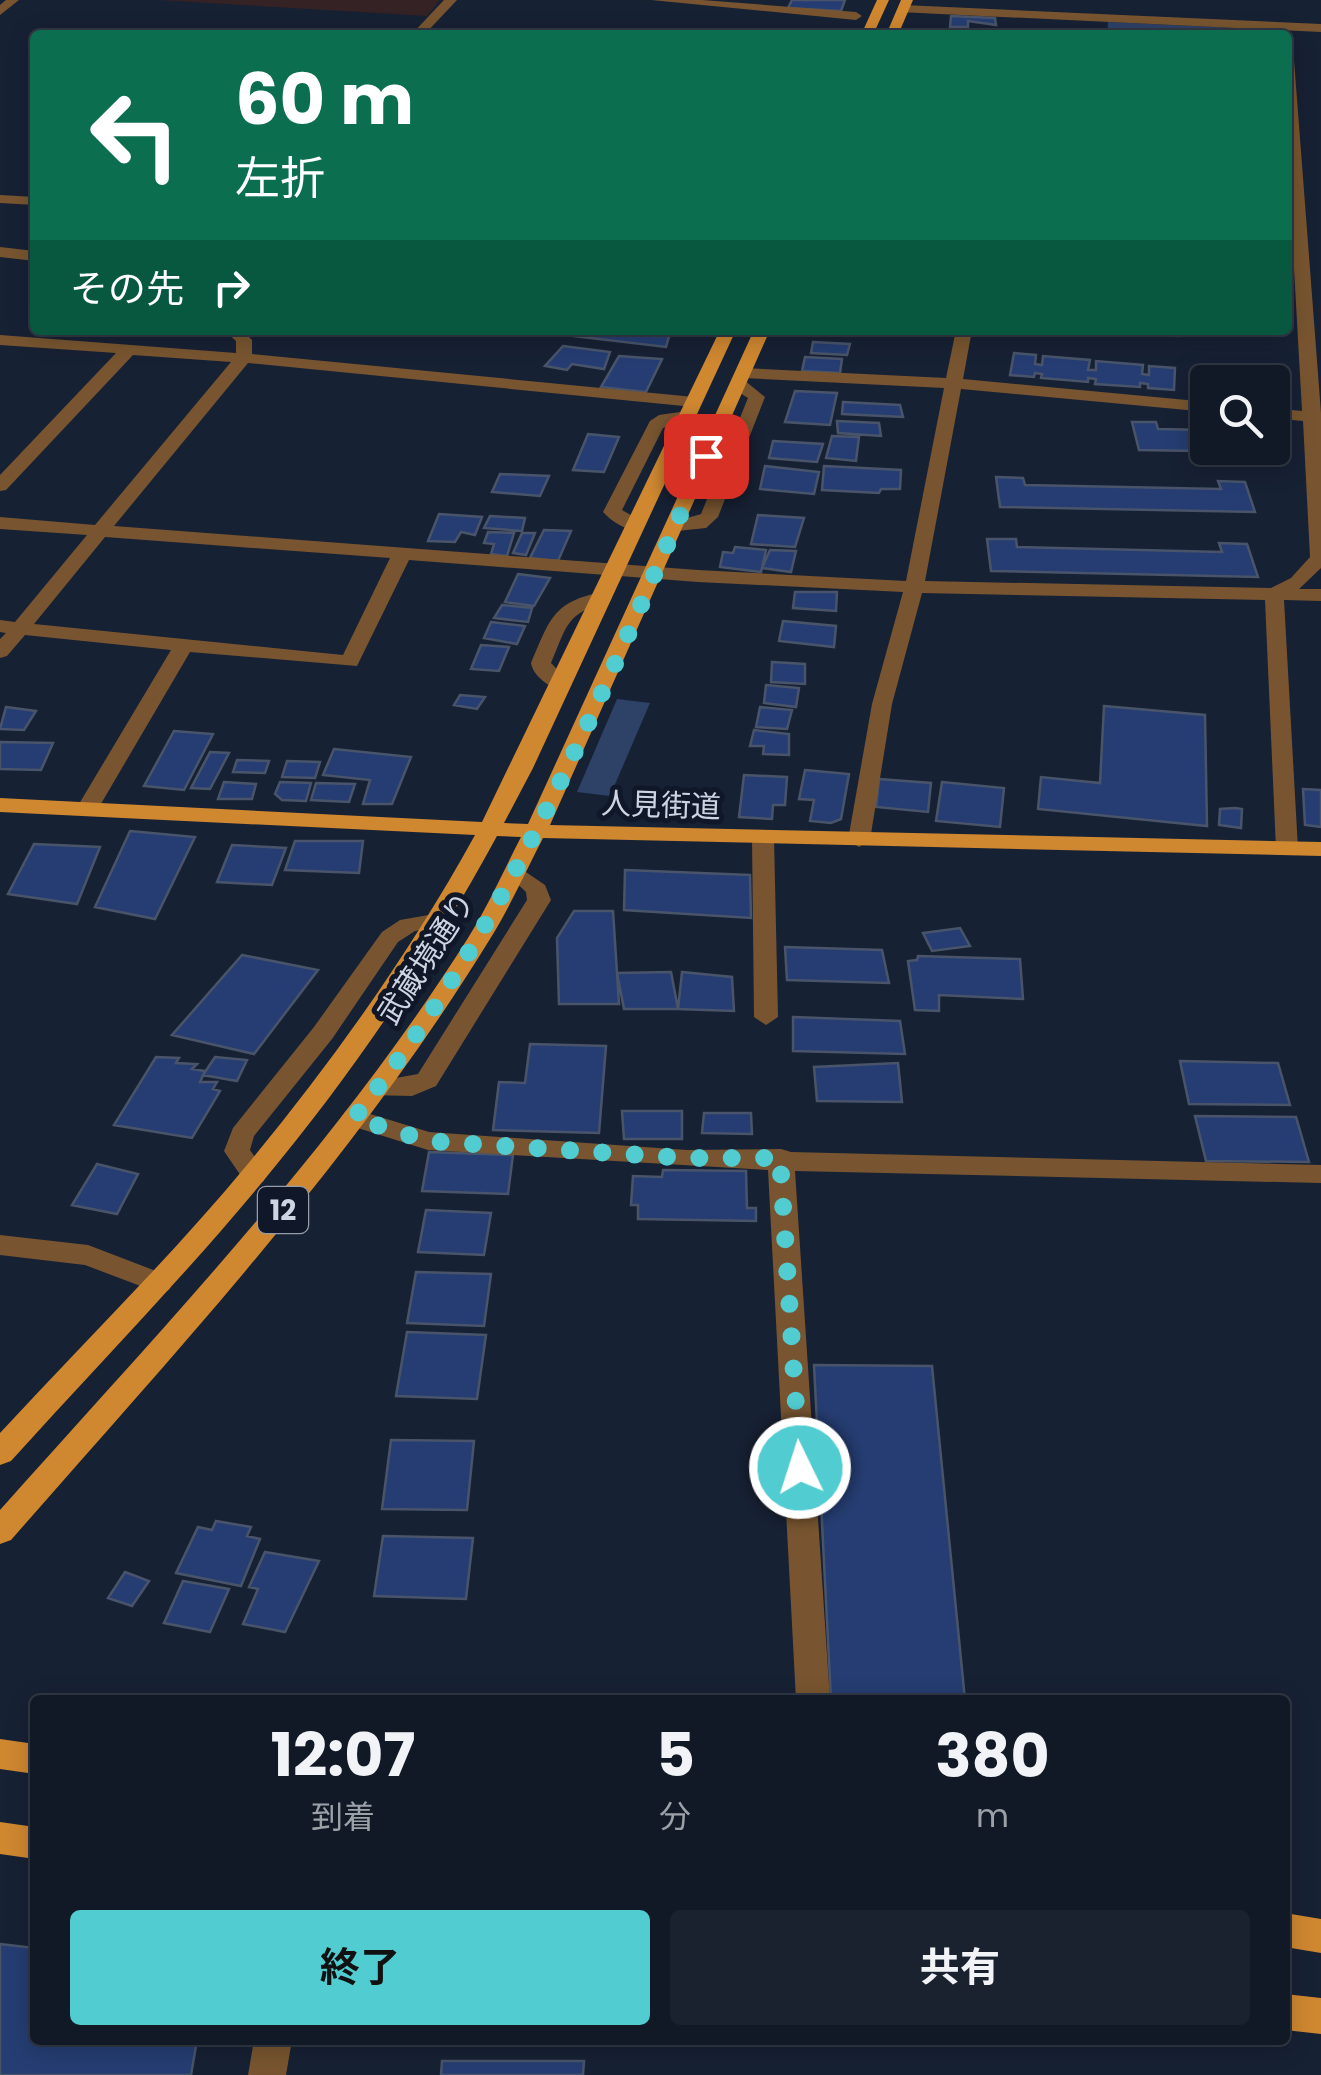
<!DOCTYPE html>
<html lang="ja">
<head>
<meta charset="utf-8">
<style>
	:root { --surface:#111927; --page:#1a222f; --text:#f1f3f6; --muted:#9ca0a7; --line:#303844; --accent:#51ccd1 }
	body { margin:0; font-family:Poppins,"Noto Sans JP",sans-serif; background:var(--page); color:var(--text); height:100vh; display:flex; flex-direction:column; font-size:38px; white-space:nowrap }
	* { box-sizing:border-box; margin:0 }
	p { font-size:32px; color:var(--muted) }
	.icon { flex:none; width:55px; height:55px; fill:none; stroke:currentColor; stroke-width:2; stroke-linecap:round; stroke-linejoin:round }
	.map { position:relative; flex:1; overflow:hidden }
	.sheet { position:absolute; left:30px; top:1695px; width:1260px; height:350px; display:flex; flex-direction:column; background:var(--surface); border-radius:10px; box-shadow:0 5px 25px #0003,0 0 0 2px var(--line) }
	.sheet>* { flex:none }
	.guide { position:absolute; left:30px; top:30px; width:1262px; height:305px; border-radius:10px; box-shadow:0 5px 25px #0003,0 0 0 2px var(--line); background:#0b6e4f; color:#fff; overflow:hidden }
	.fabs { position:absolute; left:1190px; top:365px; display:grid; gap:20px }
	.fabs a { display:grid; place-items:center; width:100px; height:100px; border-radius:10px; background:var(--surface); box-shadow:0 5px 25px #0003,0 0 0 2px var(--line); font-size:50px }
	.pin { position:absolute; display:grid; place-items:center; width:85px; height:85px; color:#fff; margin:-42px; border-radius:20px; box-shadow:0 5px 15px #0006 }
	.me { position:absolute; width:110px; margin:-55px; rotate:356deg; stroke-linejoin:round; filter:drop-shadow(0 0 8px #0008) }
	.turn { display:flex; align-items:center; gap:35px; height:210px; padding:0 40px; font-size:45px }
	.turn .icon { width:130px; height:130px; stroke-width:2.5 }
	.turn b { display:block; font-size:70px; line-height:85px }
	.then { display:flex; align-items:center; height:95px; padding:0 40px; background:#0003; gap:20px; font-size:38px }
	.eta { display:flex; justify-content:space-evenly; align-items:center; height:170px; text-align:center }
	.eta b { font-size:60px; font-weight:700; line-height:70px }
	.button { display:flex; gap:20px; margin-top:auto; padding:20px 40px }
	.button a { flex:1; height:115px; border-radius:10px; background:var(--accent); color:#111; font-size:40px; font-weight:700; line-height:115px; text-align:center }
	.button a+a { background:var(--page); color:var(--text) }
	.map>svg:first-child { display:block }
	.education { fill:#352225 }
	.green { fill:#2e4167 }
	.building { fill:#253d72; stroke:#49546a; stroke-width:2.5 }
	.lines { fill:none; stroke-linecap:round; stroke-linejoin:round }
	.minor { fill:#785530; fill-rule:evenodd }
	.major { fill:#cf8730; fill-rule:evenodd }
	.route { stroke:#51ccd1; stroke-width:18; stroke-dasharray:0 32.4 }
	.labels { text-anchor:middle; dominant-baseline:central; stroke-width:10; stroke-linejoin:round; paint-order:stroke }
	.shield { fill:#0f1729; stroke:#959caa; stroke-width:2.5 }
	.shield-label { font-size:28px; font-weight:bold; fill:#ced5e2 }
	.street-label { font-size:30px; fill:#ced5e2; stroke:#0f1729 }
</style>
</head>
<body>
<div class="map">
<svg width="1321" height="2075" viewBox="0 0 1321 2075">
	<rect width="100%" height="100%" fill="#172134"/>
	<path class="education" d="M159 0H440L427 16Z"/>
	<path class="green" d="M1108 22 1275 30V35H1107Z
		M617 699 650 703 610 796 577 792Z"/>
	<path class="building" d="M792 0H845L841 11 788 8Z
		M951 16 995 18 996 25 968 21V27H950Z
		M576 330H636L670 333 666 347 573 336Z
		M1176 330 1177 336 1031 330Z
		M813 342 850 344 847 355 811 353Z
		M563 346 610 352 604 369 572 364 567 370 545 366Z
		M1014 353 1036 355 1035 364 1042 365 1043 356 1090 360 1088 370H1096V361L1143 365 1142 374 1149 375V366L1175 368 1174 390 1148 388V384L1140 383V387L1095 384 1096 379 1088 378V382L1041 378 1042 374 1035 373 1034 377 1010 375Z
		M619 356 662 359 646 392 601 387Z
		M805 357 842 359 840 373 802 371Z
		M795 391 837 393 830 425 785 422Z
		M843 402 900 405 903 417 842 414Z
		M837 421 879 423 881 436 838 433Z
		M1132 422H1156L1158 429 1208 430V448H1253L1255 452 1139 450Z
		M588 434 619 437 604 472 573 470Z
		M832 436 859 437 856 461 826 458Z
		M773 441 823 444 817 462 769 458Z
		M765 466 819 472 814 494 760 489Z
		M824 466 901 470 900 489H881L879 493 822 490Z
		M500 474 549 476 540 496 492 492Z
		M996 477 1023 478 1025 485 1221 489 1218 481 1245 482 1255 512 1000 507Z
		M439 514 482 517 475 535 461 532 455 542 428 541Z
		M758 515 804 518 795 547 751 544Z
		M490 516 525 518 522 531 484 528Z
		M544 530 571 531 558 561 530 558Z
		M488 532 514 533 507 556 491 554 494 544 484 543Z
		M522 533H535L526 555 513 553Z
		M987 539H1016L1017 547 1222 552 1219 543 1247 544 1258 577 991 571Z
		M735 547 766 550 761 572 720 567 723 552 733 553Z
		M770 550 796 551 791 572 762 568Z
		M518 574 550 578 534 606 505 602Z
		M795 592H837L836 611 793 608Z
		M502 605 532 608 528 622 494 618Z
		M783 621 836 626 834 647 779 641Z
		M491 622 525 626 517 644 484 638Z
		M481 645 509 647 499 671 471 669Z
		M772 662 805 664V684L771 682Z
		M766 685 799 688 796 707 764 703Z
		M460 695 485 697 477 709 454 705Z
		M1104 706 1205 715 1207 826 1038 809 1041 777 1100 783Z
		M6 707 36 711 24 730 0 729Z
		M760 707 792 710 787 729 756 727Z
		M754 730 789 734V755L763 754 764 746H750Z
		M174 731 213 734 184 790 144 786Z
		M0 742 53 743 41 770 0 769Z
		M334 749 411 757 392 804H363L370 780 323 775Z
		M210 752 229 753 210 789 191 788Z
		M237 760 269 761 265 773 233 772Z
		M287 761 320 762 315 778 282 777Z
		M805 770 849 774 841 819 831 823 810 821 814 800 799 799Z
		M744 775 787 777 785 805H773L772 819 739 817Z
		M879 779 931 783 928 812 876 807Z
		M224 782 256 784 252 799H218Z
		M280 782 311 783 306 801 282 800 275 794Z
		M942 782 1004 788 1000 827 936 821Z
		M316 783 355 784 349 802 311 800Z
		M1303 789 1321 790V827L1305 825Z
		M1235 808 1242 809 1241 828 1219 825 1220 809Z
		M130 831 195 837 155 919 95 907Z
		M295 841H363L359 873 285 870Z
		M34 844 100 847 77 904 8 894Z
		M232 845 286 848 272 885 217 882Z
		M625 870 750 875 751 918 624 910Z
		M574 911H613L619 1004H559L557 938Z
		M960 928 970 946 932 951 923 933Z
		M785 947 882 950 889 983 787 980Z
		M242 955 318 970 254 1054 172 1035Z
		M918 956 1020 959 1023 999 939 995V1011L915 1010 908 961 917 960Z
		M671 972 678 1009H624L617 973Z
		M682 972 732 977 734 1011 678 1009Z
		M793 1017 900 1021 905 1054 793 1051Z
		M530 1044 606 1046 599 1133 493 1130 499 1082 525 1083Z
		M156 1057 179 1058 176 1063 197 1064 192 1069 205 1071 200 1082H217L213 1089 220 1091 192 1138 114 1125Z
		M215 1057 247 1060 237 1081 203 1075Z
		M1180 1061 1278 1063 1290 1105 1189 1104Z
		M898 1063 902 1102 817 1101 814 1067Z
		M622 1111H682V1139H624Z
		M704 1113H751L752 1134 702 1133Z
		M1195 1116 1296 1117 1309 1162 1206 1161Z
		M429 1152 513 1155 508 1194 422 1191Z
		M97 1164 138 1174 117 1214 72 1205Z
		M663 1170 746 1171 747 1208H756V1221L638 1219V1205H631L633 1176 662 1177Z
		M426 1210 491 1213 484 1255 418 1252Z
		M416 1272 491 1274 484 1326 407 1323Z
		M407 1332 486 1335 477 1399 396 1396Z
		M814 1365 932 1366 965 1700H831Z
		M391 1440 474 1441 467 1510 382 1509Z
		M216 1521 251 1527 247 1536 260 1539 241 1586 176 1573 198 1527 212 1530Z
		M383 1536 473 1538 466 1599 374 1596Z
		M265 1552 319 1561 285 1632 243 1624 258 1589 249 1587Z
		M125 1572 149 1581 132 1606 108 1598Z
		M183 1581 229 1589 210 1632 164 1623Z
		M0 1944 35 1948V2040H197L191 2075H0Z
		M442 2061H584L583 2075H441Z"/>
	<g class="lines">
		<path class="minor" d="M6 0H19L0 15V5Z
			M444 0H457L424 35H411Z
			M651 0H702L856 12 862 16 856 20Z
			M903 5 1321 24V32L899 12Z
			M1288 56 1294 60 1321 413V568L1299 589H1321V601L1284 600 1298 849 1295 854H1279L1276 849 1265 600 922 593 892 704 870 840 859 847 848 840 872 704 903 592 698 582 409 560 357 666 190 652 95 814 87 816 76 809 171 650 25 635 7 656 0 658V639L6 633 0 632V620L15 622 87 535 0 529V517L95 525 231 362 133 355 6 490 0 491V475L116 353 0 345V335L236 353V341L224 330H242L252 340V354L694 397 702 402 694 407 248 363 114 526 698 570 906 581 944 388 743 378 735 373 743 368 946 378 956 330H972L963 379 1208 402V412L961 389 925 581 1271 588 1291 578 1310 557 1303 421 1272 418V408L1302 411 1288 161ZM105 537 390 558 343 655 34 624Z
			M0 195 35 197V205L0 203Z
			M0 247 35 251V261L0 257Z
			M732 380H744L765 397 718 517 706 528 667 532V524L701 514 748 398 732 388Z
			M687 411 693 412V420L663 428 622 510 643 522V530C629 533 612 522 603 512L650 421 659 415Z
			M602 592 612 598 609 602C566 612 567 626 551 663L572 685 562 691C550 688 533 676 531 663 550 620 552 602 602 592Z
			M763 831 774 838 778 1017 766 1025 754 1017 752 838Z
			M517 866 545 885 551 900 436 1086 412 1096 368 1095 364 1089 368 1083 418 1074 527 900 526 892 506 873Z
			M440 913 448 915 452 920 448 925 415 931 398 942 332 1039 254 1136 250 1150 267 1175 263 1182H245L224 1151 233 1128 314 1027 382 932 400 920Z
			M354 1109 429 1132 687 1150 781 1149 791 1152 1321 1165V1183L795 1171 830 1700H796L768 1170 428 1150 345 1124 341 1118 345 1112Z
			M0 1235 88 1245 169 1276 173 1283 169 1290 159 1293 85 1265 0 1255Z
			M254 2040H292L286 2075H248Z"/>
		<path class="major" d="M877 0H889L873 35H861Z
			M901 0H913L898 35H886Z
			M720 330H736L533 768 504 823 528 824 754 330H770L550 825 1321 842V856L543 838C526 871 510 907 490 939 355 1159 180 1347 11 1540L0 1544V1510C164 1326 336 1147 468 938 488 906 504 870 521 837L497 836C431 958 353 1073 264 1180 184 1277 95 1368 11 1461L0 1465V1433C82 1344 170 1258 247 1165 333 1061 410 953 475 835L0 812V798L482 822Z
			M0 1739 35 1744V1774L0 1769Z
			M0 1822 35 1827V1859L0 1854Z
			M1285 1913 1321 1919V1953L1285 1947Z
			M1285 1994 1321 1998V2034L1285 2030Z"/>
	</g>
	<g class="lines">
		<path class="route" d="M706 456C603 689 516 916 354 1118L428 1141 687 1158H780L800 1468"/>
	</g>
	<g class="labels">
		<rect class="shield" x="258" y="1187" width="50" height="46" rx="8"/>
		<g class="shield-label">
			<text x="283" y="1210">12</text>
		</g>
		<g class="street-label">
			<text transform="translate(661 805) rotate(2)">人見街道</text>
			<text transform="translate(426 958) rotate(-57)">武蔵境通り</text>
		</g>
	</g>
</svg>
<div class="fabs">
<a><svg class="icon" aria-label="search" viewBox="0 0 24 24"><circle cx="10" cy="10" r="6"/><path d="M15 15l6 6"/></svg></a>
</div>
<div class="pin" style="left:706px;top:456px;background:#d93025"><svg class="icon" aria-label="arrive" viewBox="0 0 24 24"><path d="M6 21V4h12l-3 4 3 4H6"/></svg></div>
<svg class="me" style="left:800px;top:1468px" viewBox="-20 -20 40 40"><circle r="17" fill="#51ccd1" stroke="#fff" stroke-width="3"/><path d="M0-11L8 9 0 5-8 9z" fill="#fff"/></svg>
<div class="guide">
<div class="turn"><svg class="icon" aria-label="left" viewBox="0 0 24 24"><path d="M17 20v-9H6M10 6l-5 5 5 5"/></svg><div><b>60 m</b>左折</div></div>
<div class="then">その先<svg class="icon" aria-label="right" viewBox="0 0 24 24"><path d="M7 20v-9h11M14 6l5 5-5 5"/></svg></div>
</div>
<section class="sheet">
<div class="eta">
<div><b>12:07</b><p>到着</p></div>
<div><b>5</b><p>分</p></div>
<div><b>380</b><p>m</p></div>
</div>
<div class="button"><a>終了</a><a>共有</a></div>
</section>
</div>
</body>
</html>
